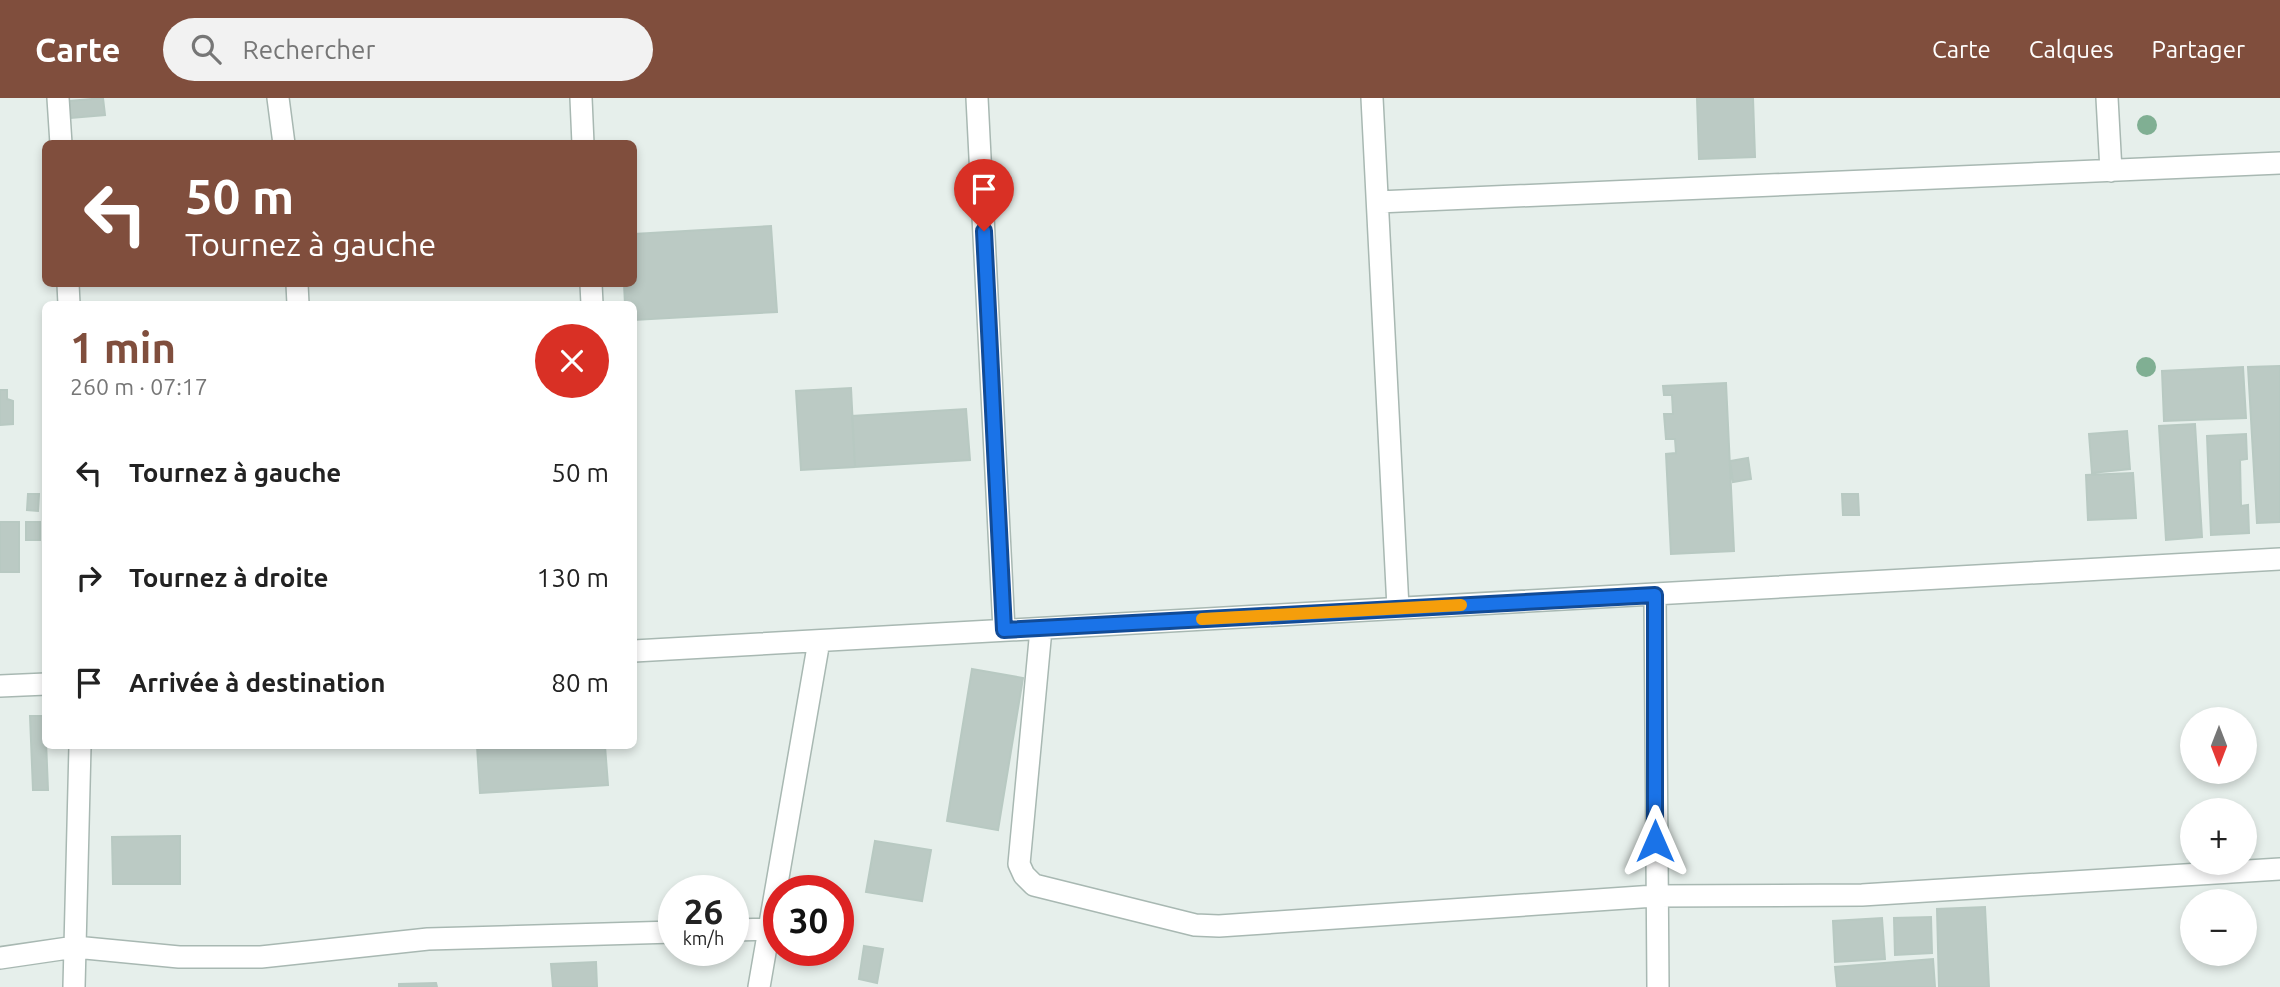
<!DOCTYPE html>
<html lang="fr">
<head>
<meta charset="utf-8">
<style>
	:root { --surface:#fff; --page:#f2f2f2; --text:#222; --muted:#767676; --accent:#804e3d }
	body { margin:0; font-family:Ubuntu,sans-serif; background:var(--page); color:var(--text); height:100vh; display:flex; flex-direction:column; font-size:26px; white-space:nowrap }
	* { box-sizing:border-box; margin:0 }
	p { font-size:23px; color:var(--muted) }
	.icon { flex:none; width:38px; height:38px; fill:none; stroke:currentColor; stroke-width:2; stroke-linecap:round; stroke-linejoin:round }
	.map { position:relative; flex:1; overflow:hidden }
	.side { position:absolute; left:42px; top:203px; width:595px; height:448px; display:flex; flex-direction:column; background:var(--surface); border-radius:10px; box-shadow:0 4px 10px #0003 }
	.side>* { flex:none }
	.hud { position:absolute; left:42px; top:42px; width:595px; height:147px; border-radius:10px; box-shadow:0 4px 10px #0003; background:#804e3d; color:#fff; overflow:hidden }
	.needle { width:46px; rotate:180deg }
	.fabs { position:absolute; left:2180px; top:609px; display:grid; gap:14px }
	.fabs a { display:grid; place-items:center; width:77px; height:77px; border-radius:50%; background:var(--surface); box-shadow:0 4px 10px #0003; font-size:35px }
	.speed { position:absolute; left:658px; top:777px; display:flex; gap:14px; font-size:35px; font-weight:700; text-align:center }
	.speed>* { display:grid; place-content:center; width:91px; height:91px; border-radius:50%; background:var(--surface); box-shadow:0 4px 10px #0003; line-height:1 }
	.speed small { font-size:18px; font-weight:400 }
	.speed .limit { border:10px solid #d22; background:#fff; color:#111 }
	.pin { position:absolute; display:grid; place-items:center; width:60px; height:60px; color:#fff; margin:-72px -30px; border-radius:50% 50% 50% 0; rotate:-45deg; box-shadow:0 0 7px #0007 }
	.pin .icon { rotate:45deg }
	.me { position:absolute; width:77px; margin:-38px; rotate:0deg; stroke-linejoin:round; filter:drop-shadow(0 0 5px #0008) }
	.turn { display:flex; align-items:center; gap:24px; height:147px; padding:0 28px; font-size:32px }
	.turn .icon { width:91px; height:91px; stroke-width:2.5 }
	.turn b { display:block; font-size:49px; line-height:60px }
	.round { display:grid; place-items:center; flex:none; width:74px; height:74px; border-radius:37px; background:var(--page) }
	.head { display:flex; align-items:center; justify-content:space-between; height:119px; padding:0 28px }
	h1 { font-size:42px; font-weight:600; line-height:52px; color:var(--accent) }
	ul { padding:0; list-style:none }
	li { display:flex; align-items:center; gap:21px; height:105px; padding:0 28px }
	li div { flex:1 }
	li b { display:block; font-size:26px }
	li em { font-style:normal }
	header { display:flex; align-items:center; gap:42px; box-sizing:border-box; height:98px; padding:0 35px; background:var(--accent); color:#fff }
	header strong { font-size:33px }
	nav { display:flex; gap:38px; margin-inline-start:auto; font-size:24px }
	.search { width:490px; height:63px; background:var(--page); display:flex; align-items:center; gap:18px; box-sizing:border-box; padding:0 24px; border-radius:38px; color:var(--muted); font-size:26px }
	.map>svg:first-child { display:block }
	.building { fill:#bbcac4; stroke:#b8c9c2; stroke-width:2 }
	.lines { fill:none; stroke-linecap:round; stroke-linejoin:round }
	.minor-casing { stroke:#a8b8b2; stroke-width:24 }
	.minor { stroke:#fff; stroke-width:21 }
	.tree { fill:#80af93 }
	.route-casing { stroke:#114b97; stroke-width:18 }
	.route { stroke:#1a73e8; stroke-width:12 }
	.slow { stroke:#f59e0b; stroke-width:12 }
</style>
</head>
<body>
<header>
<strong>Carte</strong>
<div class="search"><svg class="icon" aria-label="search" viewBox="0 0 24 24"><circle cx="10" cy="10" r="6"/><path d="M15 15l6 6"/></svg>Rechercher</div>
<nav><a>Carte</a><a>Calques</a><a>Partager</a></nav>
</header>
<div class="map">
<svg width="2280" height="889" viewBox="0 0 2280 889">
	<rect width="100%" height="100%" fill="#e6efeb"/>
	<path class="building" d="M103 0 105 17 71 20 69 3Z
		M1697 0H1753L1755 59 1699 61Z
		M771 128 777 214 634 222V206H625L624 186H634V136Z
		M2280 268V424L2257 425 2248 269Z
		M2243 269 2246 320 2164 323 2162 273Z
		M1726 285 1734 453 1671 456 1666 356 1676 355 1675 341H1666L1664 316H1673L1672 297H1664L1663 288Z
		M851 290 855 369 801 372 796 293Z
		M0 292H7V301L13 303V326L0 327Z
		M966 311 970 362 855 369 852 318Z
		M2195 326 2202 439 2166 442 2159 328Z
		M2127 333 2130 371 2092 375 2089 336Z
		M2246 336 2247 361 2240 362 2241 408 2248 407 2249 435 2211 437 2207 338Z
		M1748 360 1751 381 1733 384 1730 363Z
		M2133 375 2136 420 2088 422 2086 377Z
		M28 396H39L38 413 27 412Z
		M1842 396H1858L1859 417H1843Z
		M0 424H19V474H0Z
		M26 424H40V442H26Z
		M972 571 1023 580 998 732 947 723Z
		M30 618H45L48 692H33Z
		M477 648H605L608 687 480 695Z
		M180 738V786H113L112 739Z
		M875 743 931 752 922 803 866 794Z
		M1985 809 1989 889H1939L1937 811Z
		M1931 819 1932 855 1895 857 1894 820Z
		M1882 820 1885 861 1835 864 1833 823Z
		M864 848 883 851 877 885 859 881Z
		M1933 861 1935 889H1837L1835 869Z
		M596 864 597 889H553L551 866Z
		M436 885 437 889H399V886Z"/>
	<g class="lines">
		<defs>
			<path id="minor" d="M58 0 61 46
				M278 0 284 46
				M581 0 583 46
				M977 0 1004 532
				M1372 0 1398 510
				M2107 0 2111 73
				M1378 104 2280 65
				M68 186 69 206
				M297 186 298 206
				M591 186 592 206
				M1655 497 1658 889
				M1041 531 1019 766 1024 777 1034 787 1195 827 1219 828 1655 798 1862 797 2280 771
				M634 553 2280 461
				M0 588 46 586
				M733 832 770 831
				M0 860 75 849 179 859H261L428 841 674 834
				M74 889 80 648
				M759 889 819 543"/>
		</defs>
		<use href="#minor" class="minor-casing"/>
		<use href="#minor" class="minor"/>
	</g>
	<g class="tree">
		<circle cx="2147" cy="27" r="10"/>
		<circle cx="2146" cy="269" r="10"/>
	</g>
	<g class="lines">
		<defs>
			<path id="route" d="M984 133 1004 532 1655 497V743"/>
		</defs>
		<use href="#route" class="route-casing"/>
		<use href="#route" class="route"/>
		<path class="slow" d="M1202 521 1461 507"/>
	</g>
</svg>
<div class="fabs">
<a><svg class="needle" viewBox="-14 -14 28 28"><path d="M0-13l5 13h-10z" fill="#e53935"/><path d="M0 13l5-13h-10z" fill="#767676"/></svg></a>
<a>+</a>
<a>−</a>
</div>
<div class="speed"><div>26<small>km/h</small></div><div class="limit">30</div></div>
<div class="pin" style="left:984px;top:133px;background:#d93025"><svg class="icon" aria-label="arrive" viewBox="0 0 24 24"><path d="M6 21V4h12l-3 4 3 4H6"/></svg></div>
<svg class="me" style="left:1655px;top:743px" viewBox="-20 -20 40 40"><path d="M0-17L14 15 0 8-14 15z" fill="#1a73e8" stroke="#fff" stroke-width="4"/></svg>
<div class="hud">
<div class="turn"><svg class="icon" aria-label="left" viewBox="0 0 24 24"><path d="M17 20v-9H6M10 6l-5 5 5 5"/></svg><div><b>50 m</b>Tournez à gauche</div></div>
</div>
<section class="side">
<div class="head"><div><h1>1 min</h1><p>260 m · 07:17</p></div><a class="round" style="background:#d93025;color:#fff"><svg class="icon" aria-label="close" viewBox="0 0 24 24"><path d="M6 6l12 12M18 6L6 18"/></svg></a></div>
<ul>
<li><svg class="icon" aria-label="left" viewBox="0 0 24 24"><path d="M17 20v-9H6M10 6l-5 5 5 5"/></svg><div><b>Tournez à gauche</b></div><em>50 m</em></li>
<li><svg class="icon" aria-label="right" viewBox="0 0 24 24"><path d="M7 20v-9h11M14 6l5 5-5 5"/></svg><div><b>Tournez à droite</b></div><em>130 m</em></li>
<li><svg class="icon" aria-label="arrive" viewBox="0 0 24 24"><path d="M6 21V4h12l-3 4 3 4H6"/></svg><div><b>Arrivée à destination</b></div><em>80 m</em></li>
</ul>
</section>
</div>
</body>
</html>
